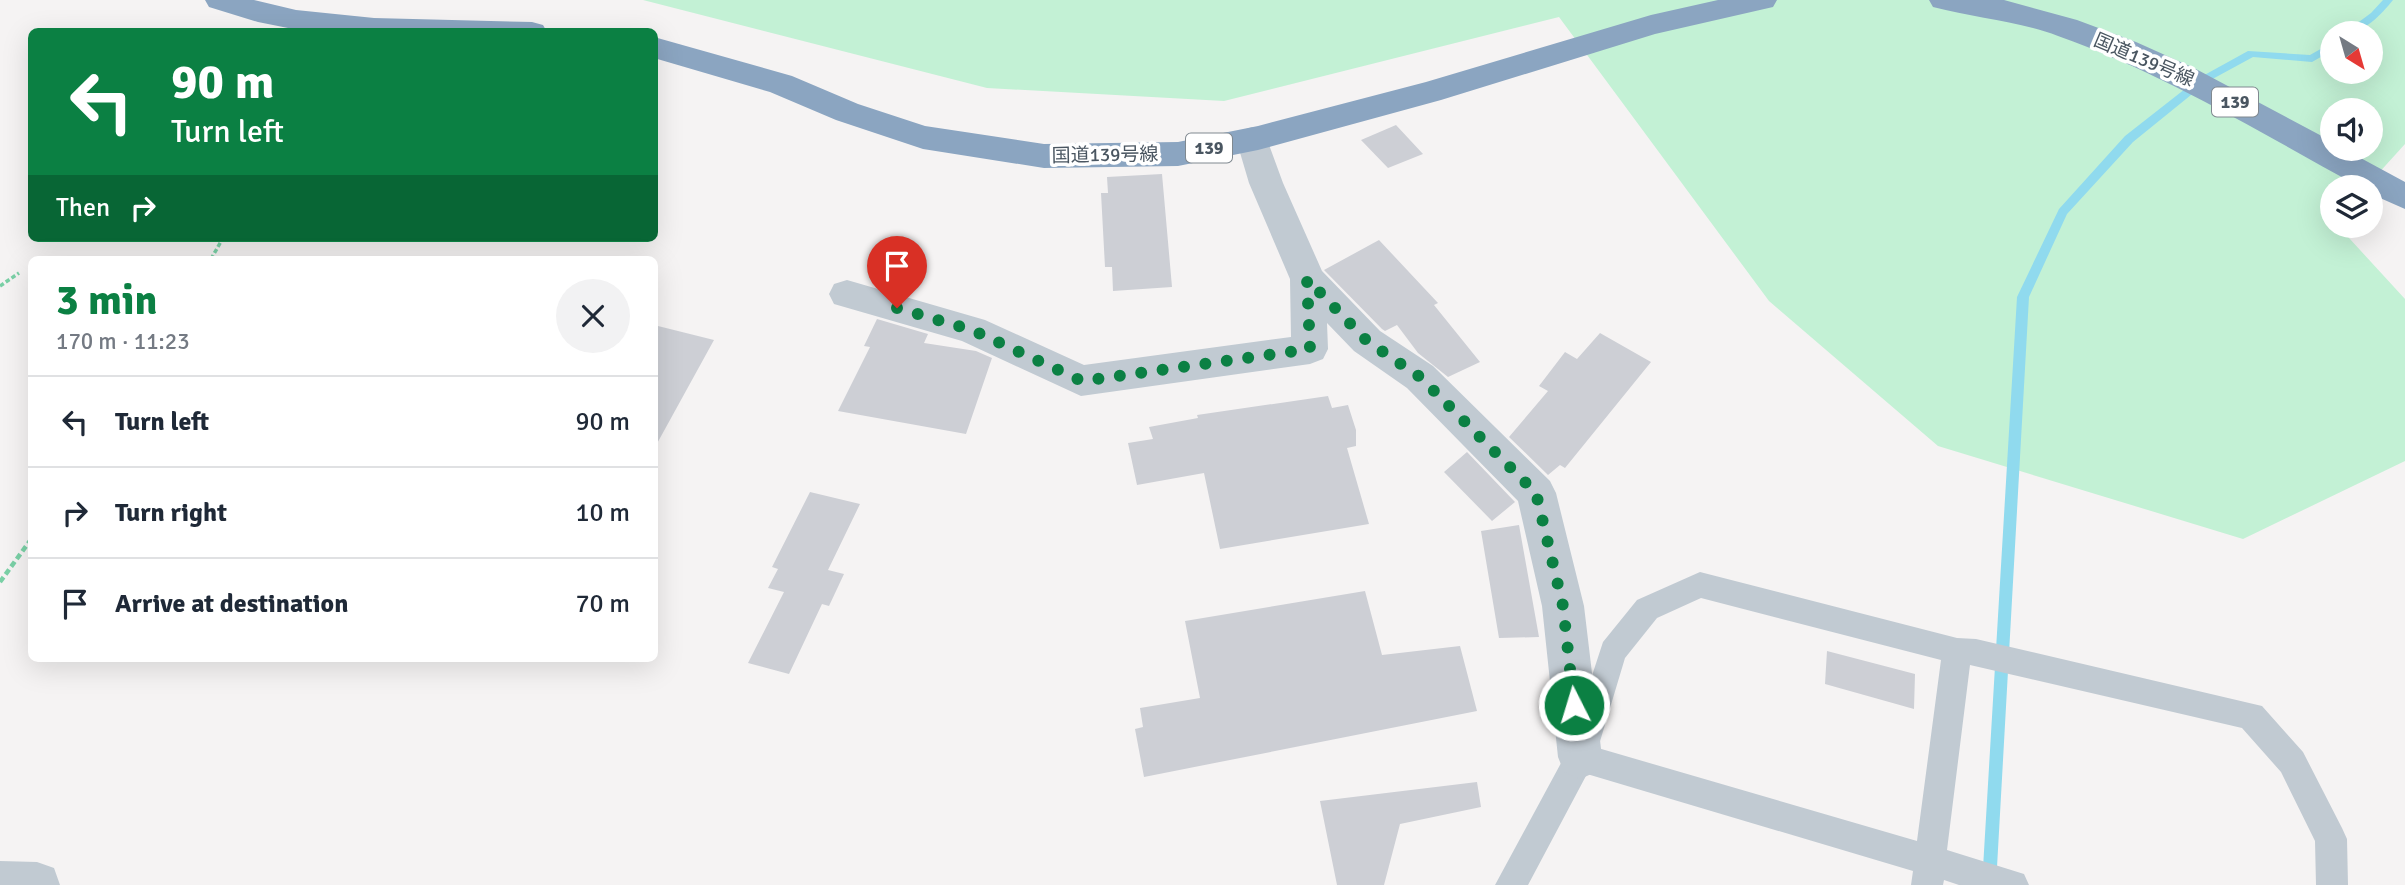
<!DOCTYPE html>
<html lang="en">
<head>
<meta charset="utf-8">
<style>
	:root { --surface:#fff; --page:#f2f2f3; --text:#1f2937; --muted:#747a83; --line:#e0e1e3; --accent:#0b8043 }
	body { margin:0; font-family:Signika,"Noto Sans JP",sans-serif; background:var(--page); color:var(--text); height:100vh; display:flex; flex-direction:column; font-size:26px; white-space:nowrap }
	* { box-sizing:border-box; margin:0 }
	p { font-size:23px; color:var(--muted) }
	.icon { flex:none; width:38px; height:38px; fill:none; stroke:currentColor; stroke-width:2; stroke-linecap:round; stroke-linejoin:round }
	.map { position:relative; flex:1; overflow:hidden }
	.panel { position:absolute; left:28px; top:256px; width:630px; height:406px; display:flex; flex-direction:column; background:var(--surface); border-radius:10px; box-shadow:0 7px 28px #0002 }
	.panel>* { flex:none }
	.hud { position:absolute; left:28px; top:28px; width:630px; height:214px; border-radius:10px; box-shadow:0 7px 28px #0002; background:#0b8043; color:#fff; overflow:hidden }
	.needle { width:46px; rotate:143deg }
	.buttons { position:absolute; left:2320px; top:21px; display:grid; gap:14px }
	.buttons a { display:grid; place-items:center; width:63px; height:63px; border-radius:50%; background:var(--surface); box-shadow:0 7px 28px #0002; font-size:35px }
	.pin { position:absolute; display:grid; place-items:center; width:60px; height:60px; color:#fff; margin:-72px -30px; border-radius:50% 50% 50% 0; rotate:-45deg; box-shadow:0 0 7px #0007 }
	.pin .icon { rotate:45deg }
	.me { position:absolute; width:77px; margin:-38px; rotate:355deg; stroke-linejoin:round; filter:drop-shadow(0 0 5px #0008) }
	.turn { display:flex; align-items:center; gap:24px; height:147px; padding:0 28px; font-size:32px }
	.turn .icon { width:91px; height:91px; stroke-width:2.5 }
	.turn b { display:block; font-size:49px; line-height:60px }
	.then { display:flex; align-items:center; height:66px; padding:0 28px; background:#0003; gap:14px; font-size:26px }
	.round { display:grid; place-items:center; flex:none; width:74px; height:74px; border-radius:37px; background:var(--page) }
	.overview { display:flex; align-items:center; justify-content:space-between; height:119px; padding:0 28px }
	h1 { font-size:42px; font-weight:700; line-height:52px; color:var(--accent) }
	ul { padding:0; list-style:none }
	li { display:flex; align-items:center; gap:21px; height:91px; padding:0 28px; border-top:2px solid var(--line) }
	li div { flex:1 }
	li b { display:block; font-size:26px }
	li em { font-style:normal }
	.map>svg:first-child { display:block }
	.green { fill:#c3f1d5; fill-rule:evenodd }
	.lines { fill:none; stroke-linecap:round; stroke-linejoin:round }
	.stream { fill:#90daee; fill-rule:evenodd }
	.building { fill:#cdcfd5 }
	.path-far1 { stroke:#7ad0a6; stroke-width:3.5; stroke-dasharray:4.5 2.5; stroke-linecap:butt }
	.path { stroke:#7ad0a6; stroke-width:4.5; stroke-dasharray:6 3.5; stroke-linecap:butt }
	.lane { fill:#c1cad2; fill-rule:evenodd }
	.street { fill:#c1cad2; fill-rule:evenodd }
	.highway { fill:#8ba5c1; fill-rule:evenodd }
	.route { stroke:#0b8043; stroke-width:12; stroke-dasharray:0 21.6 }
	.labels { text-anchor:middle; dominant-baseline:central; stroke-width:7; stroke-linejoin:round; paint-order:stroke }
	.shield { fill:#fff; stroke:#808990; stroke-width:2 }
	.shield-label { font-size:18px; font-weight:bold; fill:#4a5661 }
	.street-label { font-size:19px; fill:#4a5661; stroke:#fff }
</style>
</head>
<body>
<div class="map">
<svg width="2405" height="885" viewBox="0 0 2405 885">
	<rect width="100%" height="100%" fill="#f5f3f3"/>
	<path class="green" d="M643 0H2405V144L2366 187H2333V226H2338L2405 299V461L2243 539 1938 446 1769 301 1559 17 1224 101 987 88ZM2333 33H2371V72H2333ZM2333 110H2371V149H2333Z"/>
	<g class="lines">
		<path class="stream" d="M2383 0H2393C2381 15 2364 33 2344 33L2371 13Z
			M2333 42V50L2312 62 2253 57 2207 82 2133 142 2067 214 2029 297 1996 885H1982L2017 297 2059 209 2125 136 2199 78 2248 51 2310 55Z"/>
	</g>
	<path class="building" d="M1396 125 1423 154 1388 168 1361 140Z
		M1162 174 1172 287 1113 291 1112 267H1105L1101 193H1108L1107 177Z
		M1379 240 1438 303 1434 305 1480 362 1448 377 1418 353 1397 325 1385 331 1382 329 1324 270Z
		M877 319 928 334 924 343 976 351 992 358 966 434 838 411 870 347 864 346Z
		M654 325 714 340 654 449Z
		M1600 333 1651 362 1565 468 1560 465 1548 475 1509 437 1548 391 1539 386 1565 352 1577 359Z
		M1328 396 1332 408 1348 405 1356 430V446L1347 448 1369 524 1220 549 1204 473 1137 485 1128 443 1153 439 1149 427 1198 418 1197 415Z
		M1467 452 1515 502 1492 521 1444 472Z
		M810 492 860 504 828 570 844 574 829 606 822 604 789 674 748 663 784 592 768 588 778 569 772 567Z
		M1519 525 1539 637 1499 638 1481 531Z
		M1365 591 1382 655 1460 646 1477 711 1144 777 1135 729 1143 727 1140 708 1200 698 1185 621Z
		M1827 651 1915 674 1914 709 1825 684Z
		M1477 782 1481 807 1400 824 1384 885H1337L1320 801Z"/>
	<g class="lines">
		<path class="path-far1" d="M211 259 223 238
			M0 286 19 273"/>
		<path class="path" d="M0 582 32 538"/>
		<path class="lane" d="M1700 572 1957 638 1976 639 2262 706 2303 752 2342 828 2347 839 2348 885H2316L2315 841 2281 772 2242 728 1970 665 1947 850 2024 874 2029 885H1959L1944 880 1943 885H1911L1913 871 1587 774 1528 885H1495L1567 752 1603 642 1637 600ZM1701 598 1941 660 1917 841 1598 748 1625 658 1657 618Z"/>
		<path class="street" d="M1252 127 1264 131 1283 183 1322 271 1380 331 1433 366 1550 481 1556 493 1584 606 1602 757 1596 772 1580 779 1564 772 1558 757 1542 606 1518 501 1407 388 1354 351 1327 323 1328 349 1323 359 1310 364 1081 396 962 341 834 304 829 294 834 284 847 280 985 320 1084 365 1291 337 1290 279 1249 183 1236 139 1240 131Z
			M0 861 37 862 54 868 60 885H0Z"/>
		<path class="highway" d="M205 0H254L296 10 374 18 532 22 543 25 547 32H308L258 22 209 7Z
			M1718 0H1777L1773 7 1655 34 1441 100 1258 150 1178 166 1044 168 923 149 836 120 770 92 654 58V37L792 76 858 104 925 126 1044 144 1178 142 1258 126 1426 82 1651 15Z
			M1929 0H2004L2077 20 2136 42 2194 68 2333 142V149H2344L2405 182V209L2371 194V187H2360C2261 133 2165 74 2058 36 2018 21 1975 18 1933 7Z"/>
	</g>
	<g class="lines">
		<path class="route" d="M897 308 972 330 1082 381 1310 349 1307 279 1367 341 1420 377 1536 493 1563 606 1574 705"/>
	</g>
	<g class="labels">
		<g class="shield">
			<rect x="2212" y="87.5" width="46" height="29" rx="5"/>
			<rect x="1186" y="133.5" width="46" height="29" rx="5"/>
		</g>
		<g class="shield-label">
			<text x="2235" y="102">139</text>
			<text x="1209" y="148">139</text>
		</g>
		<g class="street-label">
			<text transform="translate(2144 60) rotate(23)">国道139号線</text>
			<text transform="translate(1105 155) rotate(-1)">国道139号線</text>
		</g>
	</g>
</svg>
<div class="buttons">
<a><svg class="needle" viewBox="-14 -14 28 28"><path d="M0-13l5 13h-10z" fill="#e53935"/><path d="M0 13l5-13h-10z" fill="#747a83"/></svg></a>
<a><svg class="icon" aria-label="sound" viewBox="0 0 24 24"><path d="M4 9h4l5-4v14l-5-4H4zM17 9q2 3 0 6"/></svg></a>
<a><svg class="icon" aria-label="layers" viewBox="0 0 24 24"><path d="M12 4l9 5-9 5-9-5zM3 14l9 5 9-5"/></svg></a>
</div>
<div class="pin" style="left:897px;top:308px;background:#d93025"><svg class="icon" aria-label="arrive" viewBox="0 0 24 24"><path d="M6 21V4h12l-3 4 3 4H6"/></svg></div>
<svg class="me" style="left:1574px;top:705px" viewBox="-20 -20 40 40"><circle r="17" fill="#0b8043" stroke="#fff" stroke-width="3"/><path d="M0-11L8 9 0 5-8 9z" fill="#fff"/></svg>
<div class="hud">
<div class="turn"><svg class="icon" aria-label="left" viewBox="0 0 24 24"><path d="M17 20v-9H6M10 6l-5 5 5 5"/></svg><div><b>90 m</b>Turn left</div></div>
<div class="then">Then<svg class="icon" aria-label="right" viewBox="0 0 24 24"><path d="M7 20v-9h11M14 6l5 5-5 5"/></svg></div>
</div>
<section class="panel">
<div class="overview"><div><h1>3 min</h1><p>170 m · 11:23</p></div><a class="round"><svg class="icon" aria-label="close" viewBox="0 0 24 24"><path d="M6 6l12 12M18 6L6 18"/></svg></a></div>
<ul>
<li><svg class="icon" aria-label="left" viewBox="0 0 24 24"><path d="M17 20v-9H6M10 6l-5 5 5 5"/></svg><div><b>Turn left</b></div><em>90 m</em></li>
<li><svg class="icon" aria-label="right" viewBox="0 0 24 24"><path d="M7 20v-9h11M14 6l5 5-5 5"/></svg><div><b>Turn right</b></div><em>10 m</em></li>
<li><svg class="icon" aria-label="arrive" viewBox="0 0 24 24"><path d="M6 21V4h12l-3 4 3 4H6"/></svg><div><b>Arrive at destination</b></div><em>70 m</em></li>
</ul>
</section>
</div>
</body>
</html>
